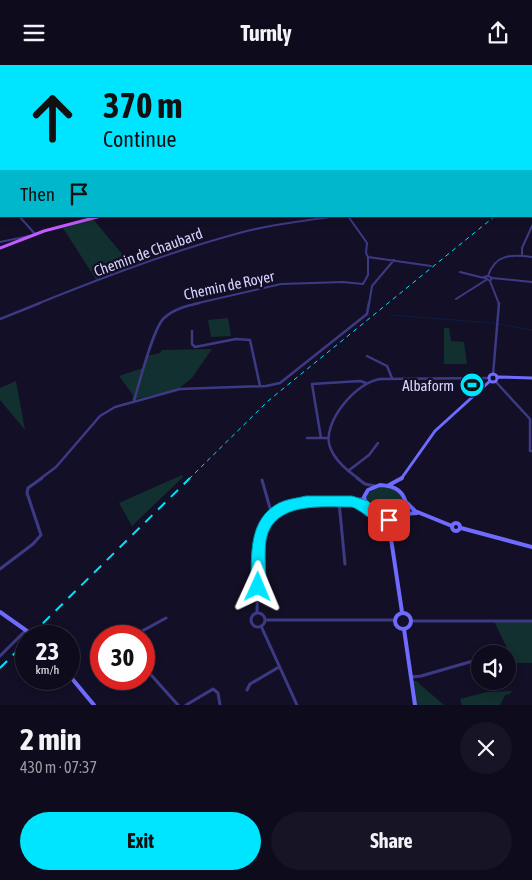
<!DOCTYPE html>
<html lang="en">
<head>
<meta charset="utf-8">
<style>
	:root { --surface:#0e0b1c; --page:#171425; --text:#f1f3f6; --muted:#9b9ba3; --line:#2e2b3b; --accent:#00e5ff }
	body { margin:0; font-family:"Asap Condensed",sans-serif; background:var(--page); color:var(--text); height:100vh; display:flex; flex-direction:column; font-size:19px; white-space:nowrap }
	* { box-sizing:border-box; margin:0 }
	p { font-size:16px; color:var(--muted) }
	.icon { flex:none; width:28px; height:28px; fill:none; stroke:currentColor; stroke-width:2; stroke-linecap:round; stroke-linejoin:round }
	.map { position:relative; height:640px; overflow:hidden }
	.sheet { display:flex; flex-direction:column; background:var(--surface); flex:1 }
	.sheet>* { flex:none }
	.banner { position:absolute; left:0px; top:0px; width:532px; height:152px; box-shadow:0 2px 8px #0003,0 0 0 1px var(--line); background:#00e5ff; color:#111; overflow:hidden }
	.buttons { position:absolute; left:471px; top:580px; display:grid; gap:10px }
	.buttons a { display:grid; place-items:center; width:45px; height:45px; border-radius:50%; background:var(--surface); box-shadow:0 2px 8px #0003,0 0 0 1px var(--line); font-size:25px }
	.speed { position:absolute; left:15px; top:560px; display:flex; gap:10px; font-size:25px; font-weight:700; text-align:center }
	.speed>* { display:grid; place-content:center; width:65px; height:65px; border-radius:50%; background:var(--surface); box-shadow:0 2px 8px #0003,0 0 0 1px var(--line); line-height:1 }
	.speed small { font-size:12px; font-weight:400 }
	.speed .limit { border:8px solid #d22; background:#fff; color:#111 }
	.pin { position:absolute; display:grid; place-items:center; width:42px; height:42px; color:#fff; margin:-21px; border-radius:10px; box-shadow:0 2px 8px #0006 }
	.me { position:absolute; width:55px; margin:-28px; rotate:1deg; stroke-linejoin:round; filter:drop-shadow(0 0 4px #0008) }
	.turn { display:flex; align-items:center; gap:18px; height:105px; padding:0 20px; font-size:22px }
	.turn .icon { width:65px; height:65px; stroke-width:2.5 }
	.turn b { display:block; font-size:35px; line-height:42px }
	.then { display:flex; align-items:center; height:48px; padding:0 20px; background:#0003; gap:10px; font-size:19px }
	.round { display:grid; place-items:center; flex:none; width:52px; height:52px; border-radius:26px; background:var(--page) }
	.headline { display:flex; align-items:center; justify-content:space-between; height:85px; padding:0 20px }
	h1 { font-size:30px; font-weight:700; line-height:38px }
	.button { display:flex; gap:10px; margin-top:auto; padding:10px 20px }
	.button a { flex:1; height:58px; border-radius:30px; background:var(--accent); color:#111; font-size:20px; font-weight:700; line-height:58px; text-align:center }
	.button a+a { background:var(--page); color:var(--text) }
	header { display:flex; justify-content:space-between; align-items:center; height:65px; padding:0 20px; background:var(--surface); font-size:22px; font-weight:700 }
	.map>svg:first-child { display:block }
	.green { fill:#12302f }
	.lines { fill:none; stroke-linecap:round; stroke-linejoin:round }
	.stream { stroke:#0a1f44; stroke-width:1 }
	.street-far3 { stroke:#3d3a85; stroke-width:1 }
	.street-far2 { stroke:#3d3a85; stroke-width:2 }
	.street-far1 { stroke:#3d3a85; stroke-width:2.5 }
	.street { stroke:#3d3a85; stroke-width:3 }
	.secondary-far1 { stroke:#6f6bff; stroke-width:3 }
	.secondary { stroke:#6f6bff; stroke-width:4 }
	.primary { stroke:#c25bff; stroke-width:3 }
	.rail-far1 { stroke:#00e5ff; stroke-width:1; stroke-dasharray:4.5 4; stroke-linecap:butt }
	.rail { stroke:#00e5ff; stroke-width:2; stroke-dasharray:10 8; stroke-linecap:butt }
	.route { fill:#00e5ff; stroke:#0095a6 }
	.labels { text-anchor:middle; dominant-baseline:central; stroke-width:5; stroke-linejoin:round; paint-order:stroke }
	.street-label { font-size:15px; fill:#d9d4ff; stroke:#130f26 }
	.poi-label { font-size:15px; fill:#d9d4ff; stroke:#130f26; text-anchor:end }
</style>
</head>
<body>
<header><svg class="icon" aria-label="menu" viewBox="0 0 24 24"><path d="M4 6h16M4 12h16M4 18h16"/></svg>Turnly<svg class="icon" aria-label="share" viewBox="0 0 24 24"><path d="M12 15V3M7 8l5-5 5 5M5 13v7h14v-7"/></svg></header>
<div class="map">
<svg width="532" height="640" viewBox="0 0 532 640">
	<rect width="100%" height="100%" fill="#130f26"/>
	<path class="green" d="M93 154 133 202 97 216 63 163Z
		M228 253 231 271 211 272 208 255Z
		M444 263H449L451 276 464 277 467 299H444Z
		M212 284 192 313 178 324 132 335 133 330 119 311 143 303 147 291 160 288 162 285Z
		M16 316 25 365 0 335V323Z
		M182 410 183 412 132 461 119 438Z
		M380 422C421 422 402 471 370 445L366 433 368 428Z
		M494 556H532V598H514Z
		M412 616H416L444 640H415Z
		M513 626 508 630 506 629 500 640H462L460 634 487 627Z"/>
	<g class="lines">
		<path class="stream" d="M390 250 493 258 532 265"/>
		<path class="street-far3" d="M189 0 191 1
			M297 0 299 1
			M71 1 75 0
			M495 1 497 0"/>
		<path class="street-far2" d="M19 151 35 169
			M348 151 367 178 366 188 368 192 431 201
			M0 177 29 171
			M522 190V183L532 161
			M460 207 484 213
			M488 211C495 189 512 189 532 192
			M488 211 492 213 490 216 484 212Z
			M492 213 532 217
			M490 216 499 239
			M456 234 486 215
			M37 239C104 212 172 186 243 167 273 159 306 156 337 151
			M194 239 281 219 343 217 363 219 368 210V192
			M369 239 372 221 394 195"/>
		<path class="street-far1" d="M0 254 40 238
			M192 266V279L195 282 236 274 250 275 260 321
			M367 291 387 301 392 313
			M493 310 499 238
			M496 317 530 354V386H532
			M134 336C139 319 153 263 164 253 174 244 186 241 199 238
			M307 373H321
			M328 373H321L312 319 360 316 366 318
			M348 406 369 390 378 378
			M40 414 56 402 100 351 115 342 180 324 266 321 280 318 367 249 369 238
			M359 414C348 406 335 396 330 382 321 358 357 316 381 314L488 313"/>
		<path class="street" d="M357 413 365 419 375 421
			M262 415 270 443 276 447
			M339 437 345 499
			M354 437 366 443
			M0 504 33 479 41 470 27 428 28 423 42 413
			M257 548C259 502 247 445 307 437 326 434 345 439 364 433
			M251 555a7 7 0 1 1 14 0a7 7 0 1 1-14 0Z
			M265 555H394
			M412 556H532
			M261 561 297 640
			M133 571 166 553
			M498 589 508 586
			M0 591 26 565
			M144 602 178 640
			M411 612 421 611 480 594
			M247 625 250 619 279 602
			M186 640 213 624 218 628 220 640"/>
		<path class="secondary-far1" d="M489 313a4 4 0 1 1 8 0a4 4 0 1 1-8 0Z
			M498 312 532 313
			M401 414 435 366 490 316"/>
		<path class="secondary" d="M380 420C396 421 404 426 407 442 405 445 403 450 400 452 385 464 367 446 364 432L368 425Z
			M389 420 402 413
			M407 438 415 446 452 461
			M404 449 417 448
			M382 454 390 467 402 547
			M452 462a4 4 0 1 1 8 0a4 4 0 1 1-8 0Z
			M461 463 532 482
			M390 466 393 454
			M0 547 34 571
			M395 556a8 8 0 1 1 16 0a8 8 0 1 1-16 0Z
			M404 564 415 640
			M69 610 94 640"/>
		<path class="primary" d="M0 183 44 166 101 151"/>
		<path class="rail-far1" d="M189 414 268 336 495 151"/>
		<path class="rail" d="M30 571 190 413
			M0 603 26 577"/>
	</g>
	<path class="route" d="M306 431H352L368 436 379 447 394 451 396 455 394 459C377 465 366 447 352 442 323 442 273 436 266 475 264 490 266 507 266 522L263 527 258 529 253 527 251 522C252 492 247 455 279 438 287 434 298 433 306 431Z"/>
	<defs>
		<symbol id="stadium-disc" viewBox="-11 -11 22 22"><circle r="9.5" fill="#00e5ff" stroke="#130f26"/><path d="M0-5a6.5 5 0 1 0 0 10a6.5 5 0 1 0 0-10ZM-3.5-1.8h7v3.6h-7Z" fill="#111"/></symbol>
	</defs>
	<g fill-rule="evenodd">
		<use href="#stadium-disc" x="458" y="306" width="28" height="28"/>
	</g>
	<g class="labels">
		<g class="street-label">
			<text transform="translate(148 187) rotate(-20)">Chemin de Chaubard</text>
			<text transform="translate(229 220) rotate(-12)">Chemin de Royer</text>
		</g>
		<g class="poi-label">
			<text x="454" y="320">Albaform</text>
		</g>
	</g>
</svg>
<div class="buttons">
<a><svg class="icon" aria-label="sound" viewBox="0 0 24 24"><path d="M4 9h4l5-4v14l-5-4H4zM17 9q2 3 0 6"/></svg></a>
</div>
<div class="speed"><div>23<small>km/h</small></div><div class="limit">30</div></div>
<div class="pin" style="left:389px;top:455px;background:#d93025"><svg class="icon" aria-label="arrive" viewBox="0 0 24 24"><path d="M6 21V4h12l-3 4 3 4H6"/></svg></div>
<svg class="me" style="left:258px;top:522px" viewBox="-20 -20 40 40"><path d="M0-17L14 15 0 8-14 15z" fill="#00e5ff" stroke="#fff" stroke-width="4"/></svg>
<div class="banner">
<div class="turn"><svg class="icon" aria-label="ahead" viewBox="0 0 24 24"><path d="M12 20V5M6 11l6-6 6 6"/></svg><div><b>370 m</b>Continue</div></div>
<div class="then">Then<svg class="icon" aria-label="arrive" viewBox="0 0 24 24"><path d="M6 21V4h12l-3 4 3 4H6"/></svg></div>
</div>
</div>
<section class="sheet">
<div class="headline"><div><h1>2 min</h1><p>430 m · 07:37</p></div><a class="round"><svg class="icon" aria-label="close" viewBox="0 0 24 24"><path d="M6 6l12 12M18 6L6 18"/></svg></a></div>
<div class="button"><a>Exit</a><a>Share</a></div>
</section>
</body>
</html>
